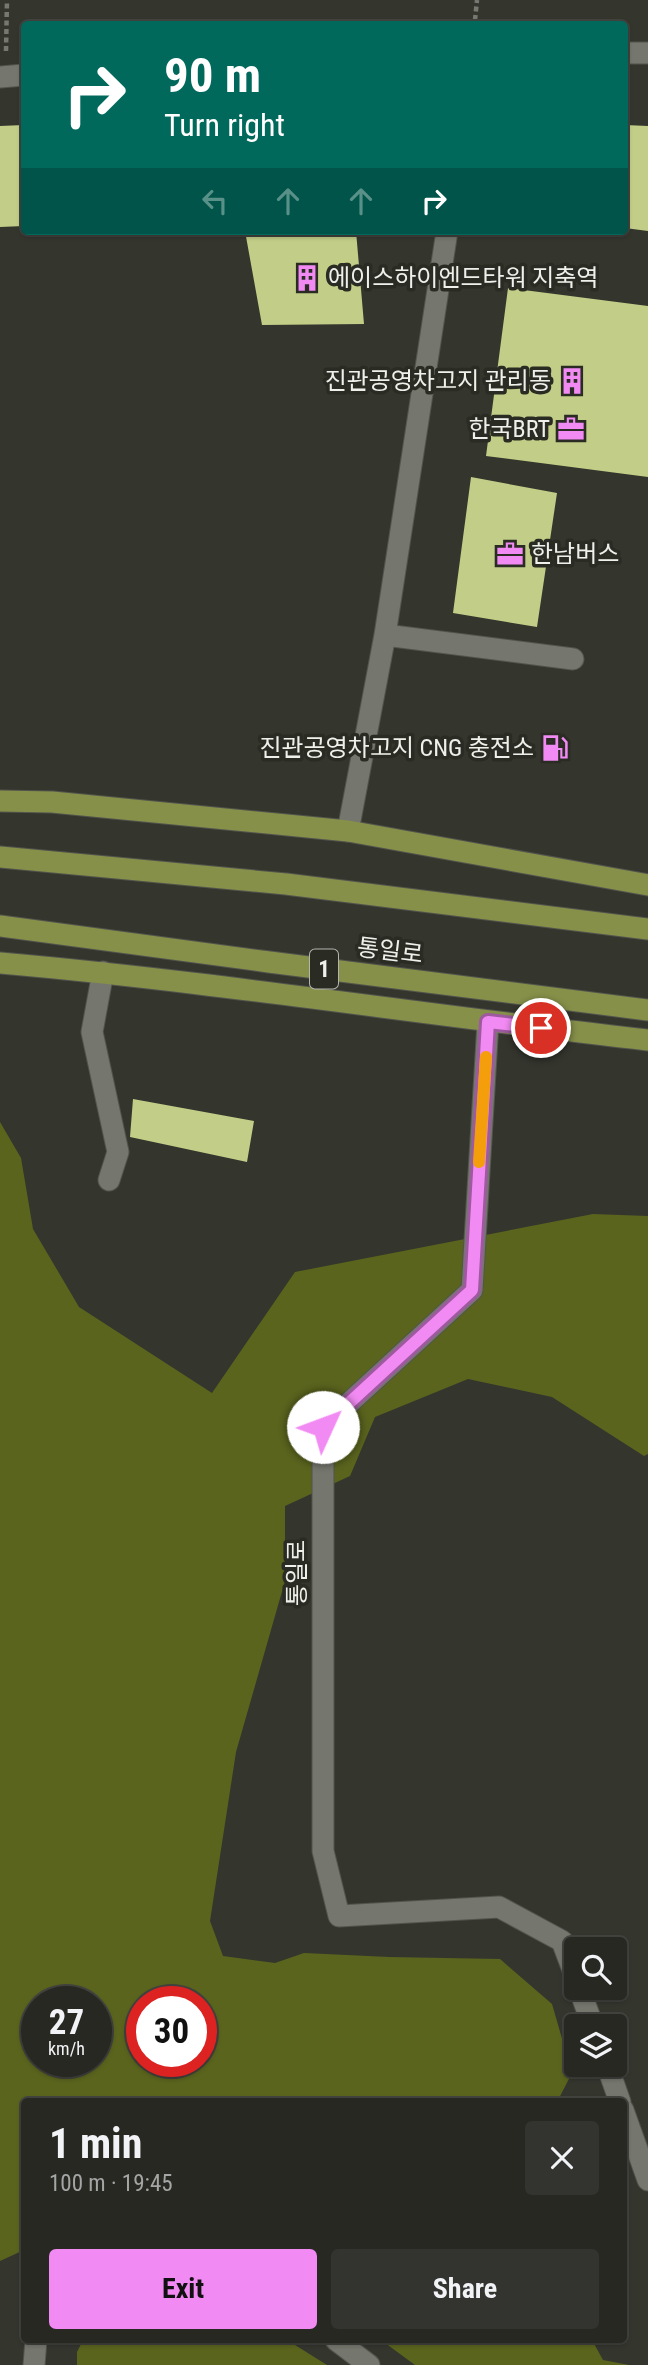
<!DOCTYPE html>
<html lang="en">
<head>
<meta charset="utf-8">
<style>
	:root { --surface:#272822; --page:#33342f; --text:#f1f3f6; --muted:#a4a6a5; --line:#434440; --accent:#f28af3 }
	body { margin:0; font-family:"Roboto Condensed","Noto Sans KR",sans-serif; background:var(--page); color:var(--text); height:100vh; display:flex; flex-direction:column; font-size:26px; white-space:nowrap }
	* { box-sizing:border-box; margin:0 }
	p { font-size:23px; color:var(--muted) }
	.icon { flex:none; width:38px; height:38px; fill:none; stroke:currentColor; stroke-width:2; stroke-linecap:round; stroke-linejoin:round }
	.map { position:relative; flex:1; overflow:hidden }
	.side { position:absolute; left:21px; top:2098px; width:606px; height:245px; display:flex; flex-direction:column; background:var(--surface); border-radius:7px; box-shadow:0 2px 5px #0004,0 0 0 2px var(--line) }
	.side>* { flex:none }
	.guide { position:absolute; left:21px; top:21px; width:607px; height:214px; border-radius:7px; box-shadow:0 2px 5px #0004,0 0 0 2px var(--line); background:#00695c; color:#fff; overflow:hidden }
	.fabs { position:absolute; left:564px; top:1937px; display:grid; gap:14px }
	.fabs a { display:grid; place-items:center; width:63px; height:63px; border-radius:7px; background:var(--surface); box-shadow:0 2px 5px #0004,0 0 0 2px var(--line); font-size:35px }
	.speed { position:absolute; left:21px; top:1986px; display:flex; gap:14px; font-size:35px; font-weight:700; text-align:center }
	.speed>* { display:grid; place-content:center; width:91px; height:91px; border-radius:50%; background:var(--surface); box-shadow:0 2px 5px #0004,0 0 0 2px var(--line); line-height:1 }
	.speed small { font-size:18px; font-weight:400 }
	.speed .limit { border:10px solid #d22; background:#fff; color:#111 }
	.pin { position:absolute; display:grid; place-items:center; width:60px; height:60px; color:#fff; margin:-30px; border:4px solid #fff; border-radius:50%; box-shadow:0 2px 7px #0007 }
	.me { position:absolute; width:77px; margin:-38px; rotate:47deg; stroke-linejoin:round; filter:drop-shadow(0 0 5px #0008) }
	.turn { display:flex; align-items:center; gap:24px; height:147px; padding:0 28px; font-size:32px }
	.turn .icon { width:91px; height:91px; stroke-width:2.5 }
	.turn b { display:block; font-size:49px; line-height:60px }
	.lanes { display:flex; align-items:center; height:66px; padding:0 28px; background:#0003; justify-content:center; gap:35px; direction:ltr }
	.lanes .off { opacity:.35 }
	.round { display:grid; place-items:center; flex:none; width:74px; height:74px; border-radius:7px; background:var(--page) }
	.head { display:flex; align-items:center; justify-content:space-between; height:119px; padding:0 28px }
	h1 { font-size:42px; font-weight:700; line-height:52px }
	.cta { display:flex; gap:14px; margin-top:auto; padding:14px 28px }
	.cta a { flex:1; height:80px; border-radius:7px; background:var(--accent); color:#111; font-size:28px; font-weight:700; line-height:80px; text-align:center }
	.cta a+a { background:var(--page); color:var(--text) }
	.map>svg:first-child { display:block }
	.forest { fill:#5a641d; fill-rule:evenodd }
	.building { fill:#c2ce87 }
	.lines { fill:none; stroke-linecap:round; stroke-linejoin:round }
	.minor-casing { stroke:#53544d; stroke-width:23 }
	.major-casing { stroke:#53544d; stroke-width:23 }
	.path { stroke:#767871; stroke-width:4.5; stroke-dasharray:5 3.5; stroke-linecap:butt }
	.minor { stroke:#75776e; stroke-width:21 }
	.major { stroke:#869049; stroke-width:21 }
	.route-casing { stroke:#9d5a9e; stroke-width:18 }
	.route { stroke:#f28af3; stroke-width:12 }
	.slow { stroke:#f59e0b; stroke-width:12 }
	.labels { text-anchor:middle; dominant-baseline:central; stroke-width:7; stroke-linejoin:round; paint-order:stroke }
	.shield { fill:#2a2c24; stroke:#b4b5af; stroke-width:2 }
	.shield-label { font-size:23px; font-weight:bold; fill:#eff0eb }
	.poi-label { font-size:24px; fill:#eff0eb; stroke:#2a2c24; text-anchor:end }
	.street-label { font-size:24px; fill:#eff0eb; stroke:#2a2c24 }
</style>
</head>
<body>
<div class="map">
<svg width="648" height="2365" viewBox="0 0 648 2365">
	<rect width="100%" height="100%" fill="#34362e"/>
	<path class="forest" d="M0 1122 21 1158 33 1229 79 1307 212 1393 295 1272 593 1214 648 1216V1454L644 1456 552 1397 468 1379 375 1417 350 1476 285 1506V1581L236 1752 210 1921 223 1956 275 1963 304 1953 389 1957 500 1959 552 2004 572 2073 557 2102H24V2250L0 2261ZM37 2002H96V2062H37ZM142 2002H201V2062H142Z
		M83 2340H287L327 2365H77V2352Z
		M381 2340H592L603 2360 629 2365H415Z"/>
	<path class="building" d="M24 125V226L0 227V126Z
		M625 125 648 126V231L625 228Z
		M245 231H356L364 324 262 325Z
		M508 288 648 306V477L486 456Z
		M471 477 557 493 537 627 453 613Z
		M133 1099 254 1121 247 1162 130 1137Z"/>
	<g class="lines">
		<defs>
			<path id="minor" d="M625 53H648
				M0 77 24 75
				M385 635 573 659
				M348 831 385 635 447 231
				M103 972 92 1032 118 1152 109 1180
				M488 1022 472 1290 323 1427V1851L339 1916 499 1907 562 1941 576 1978
				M579 1988 593 2026
				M607 2065 620 2102
				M623 2110 648 2180
				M336 2340 369 2365
				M34 2365 36 2340"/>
			<path id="major" d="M0 801 52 802 348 831 648 885
				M0 857 286 884 648 929
				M0 926 269 962 648 1010
				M0 963C217 982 432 1016 648 1040"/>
		</defs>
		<use href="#minor" class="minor-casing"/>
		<use href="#major" class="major-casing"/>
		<path class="path" d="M475 20 477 0
			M6 51 7 0"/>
		<use href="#minor" class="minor"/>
		<use href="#major" class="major"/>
	</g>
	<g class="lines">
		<defs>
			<path id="route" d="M323 1427 472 1290 488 1022 541 1028"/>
		</defs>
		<use href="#route" class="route-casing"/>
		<use href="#route" class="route"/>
		<path class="slow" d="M479 1162 486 1057"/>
	</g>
	<defs>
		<symbol id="building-bare" viewBox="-9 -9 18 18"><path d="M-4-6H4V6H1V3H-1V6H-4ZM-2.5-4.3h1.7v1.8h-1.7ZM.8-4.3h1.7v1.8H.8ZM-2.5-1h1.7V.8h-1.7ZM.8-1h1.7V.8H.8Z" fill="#f28af3" stroke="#2a2c24" stroke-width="2.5" paint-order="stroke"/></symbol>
		<symbol id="office-bare" viewBox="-9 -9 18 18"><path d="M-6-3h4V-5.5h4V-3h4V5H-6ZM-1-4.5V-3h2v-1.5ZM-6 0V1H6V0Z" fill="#f28af3" stroke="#2a2c24" stroke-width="2.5" paint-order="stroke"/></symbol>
		<symbol id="fuel-bare" viewBox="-9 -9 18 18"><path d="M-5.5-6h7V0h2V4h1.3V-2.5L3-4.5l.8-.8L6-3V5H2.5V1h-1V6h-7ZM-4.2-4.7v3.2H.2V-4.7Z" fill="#f28af3" stroke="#2a2c24" stroke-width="2.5" paint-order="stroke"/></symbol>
	</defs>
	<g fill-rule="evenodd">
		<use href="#building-bare" x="288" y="259" width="38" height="38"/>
		<use href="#building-bare" x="553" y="362" width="38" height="38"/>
		<use href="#office-bare" x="552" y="410" width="38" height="38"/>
		<use href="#office-bare" x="491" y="535" width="38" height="38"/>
		<use href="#fuel-bare" x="536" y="729" width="38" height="38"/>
	</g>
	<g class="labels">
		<rect class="shield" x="310" y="949.5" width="28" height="39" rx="5"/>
		<g class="shield-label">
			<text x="324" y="969">1</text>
		</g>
		<g class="poi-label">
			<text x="328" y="278" text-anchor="start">에이스하이엔드타워 지축역</text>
			<text x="551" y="381">진관공영차고지 관리동</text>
			<text x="550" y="429">한국BRT</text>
			<text x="531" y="554" text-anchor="start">한남버스</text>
			<text x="534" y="748">진관공영차고지 CNG 충전소</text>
		</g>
		<g class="street-label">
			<text transform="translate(390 951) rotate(7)">통일로</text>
			<text transform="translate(297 1573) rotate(-90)">통일로</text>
		</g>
	</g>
</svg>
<div class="fabs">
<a><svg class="icon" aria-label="search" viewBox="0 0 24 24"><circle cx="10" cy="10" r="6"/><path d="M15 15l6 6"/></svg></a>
<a><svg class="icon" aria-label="layers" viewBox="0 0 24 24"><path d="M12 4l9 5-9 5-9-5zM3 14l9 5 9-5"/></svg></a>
</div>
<div class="speed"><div>27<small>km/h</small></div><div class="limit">30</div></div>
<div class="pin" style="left:541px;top:1028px;background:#d93025"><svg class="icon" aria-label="arrive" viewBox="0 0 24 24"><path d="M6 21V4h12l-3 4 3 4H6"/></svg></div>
<svg class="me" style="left:323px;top:1427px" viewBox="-20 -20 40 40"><circle r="19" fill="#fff"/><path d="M0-13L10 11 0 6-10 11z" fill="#f28af3"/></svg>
<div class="guide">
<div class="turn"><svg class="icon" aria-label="right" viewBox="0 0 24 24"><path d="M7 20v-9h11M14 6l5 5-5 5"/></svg><div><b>90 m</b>Turn right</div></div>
<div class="lanes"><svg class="icon off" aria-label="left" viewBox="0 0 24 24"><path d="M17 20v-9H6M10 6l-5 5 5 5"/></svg><svg class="icon off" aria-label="ahead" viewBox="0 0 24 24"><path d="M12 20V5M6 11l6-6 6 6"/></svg><svg class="icon off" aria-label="ahead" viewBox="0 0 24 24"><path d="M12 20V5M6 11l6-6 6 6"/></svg><svg class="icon" aria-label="right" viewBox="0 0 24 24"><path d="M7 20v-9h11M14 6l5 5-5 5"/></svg></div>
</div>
<section class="side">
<div class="head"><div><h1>1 min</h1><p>100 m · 19:45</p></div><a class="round"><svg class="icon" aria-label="close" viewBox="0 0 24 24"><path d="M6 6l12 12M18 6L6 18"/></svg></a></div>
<div class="cta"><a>Exit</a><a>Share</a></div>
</section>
</div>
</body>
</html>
